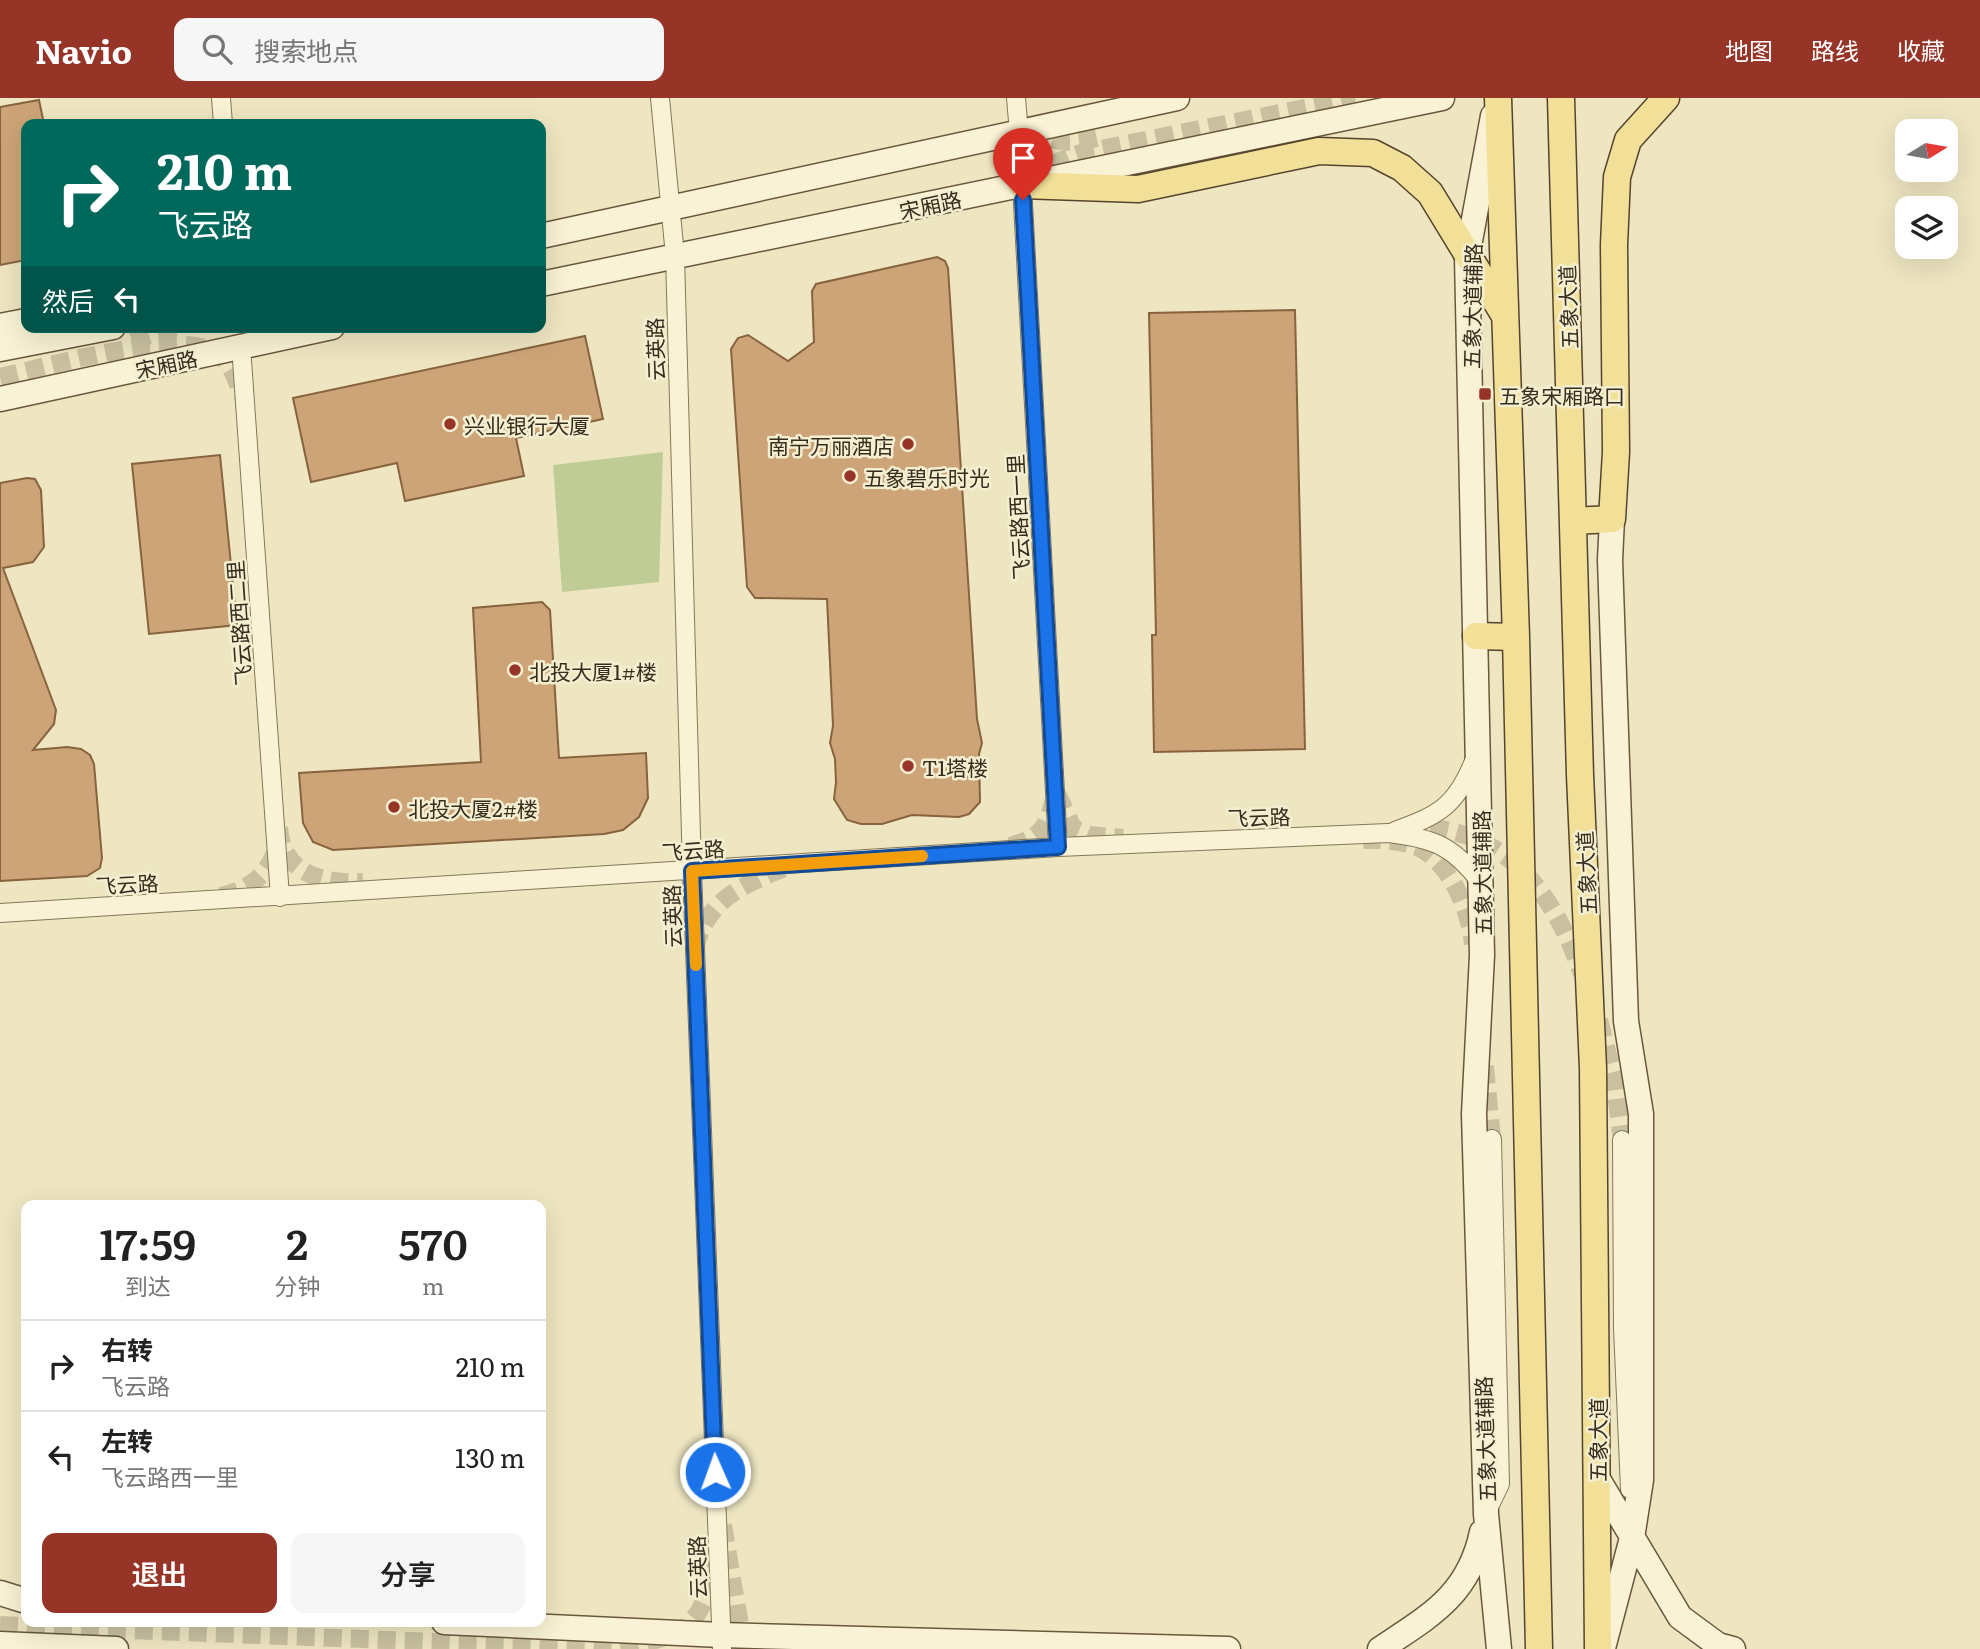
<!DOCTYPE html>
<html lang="zh">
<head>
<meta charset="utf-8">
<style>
	:root { --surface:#fff; --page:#f6f6f6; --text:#222; --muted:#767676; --line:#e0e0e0; --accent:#973428 }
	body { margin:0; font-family:Literata,"Noto Sans SC",serif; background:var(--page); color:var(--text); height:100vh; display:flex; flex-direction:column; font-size:26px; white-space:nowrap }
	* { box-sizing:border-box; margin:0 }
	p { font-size:23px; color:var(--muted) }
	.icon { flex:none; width:38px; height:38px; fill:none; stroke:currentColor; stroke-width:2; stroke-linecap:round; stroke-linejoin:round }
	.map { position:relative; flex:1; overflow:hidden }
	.drawer { position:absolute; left:21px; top:1102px; width:525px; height:427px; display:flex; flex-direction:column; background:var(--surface); border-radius:14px; box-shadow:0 7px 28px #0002 }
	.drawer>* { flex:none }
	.hud { position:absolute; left:21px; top:21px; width:525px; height:214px; border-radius:14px; box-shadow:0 7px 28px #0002; background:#00695c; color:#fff; overflow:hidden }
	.needle { width:46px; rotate:79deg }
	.buttons { position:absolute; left:1895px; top:21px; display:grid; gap:14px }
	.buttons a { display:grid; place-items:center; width:63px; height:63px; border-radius:14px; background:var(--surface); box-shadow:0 7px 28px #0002; font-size:35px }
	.pin { position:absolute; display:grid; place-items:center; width:60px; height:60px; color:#fff; margin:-72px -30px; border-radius:50% 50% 50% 0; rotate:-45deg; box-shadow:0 0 7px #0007 }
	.pin .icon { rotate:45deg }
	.me { position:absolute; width:77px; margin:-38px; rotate:358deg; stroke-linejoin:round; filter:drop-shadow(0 0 5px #0008) }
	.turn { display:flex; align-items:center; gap:24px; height:147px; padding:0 21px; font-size:32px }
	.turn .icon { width:91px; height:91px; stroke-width:2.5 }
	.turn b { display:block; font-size:49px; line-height:60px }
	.then { display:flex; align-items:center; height:66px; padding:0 21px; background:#0003; gap:14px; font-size:26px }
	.eta { display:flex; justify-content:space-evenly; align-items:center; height:119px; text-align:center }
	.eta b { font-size:42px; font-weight:600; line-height:49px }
	.action { display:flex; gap:14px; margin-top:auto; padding:14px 21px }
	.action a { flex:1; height:80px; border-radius:14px; background:var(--accent); color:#fff; font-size:28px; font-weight:600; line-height:80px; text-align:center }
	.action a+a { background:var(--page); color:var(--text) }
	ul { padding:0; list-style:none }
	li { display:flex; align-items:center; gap:21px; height:91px; padding:0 21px; border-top:2px solid var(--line) }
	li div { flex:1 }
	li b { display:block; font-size:26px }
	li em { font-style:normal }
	header { display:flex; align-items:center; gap:42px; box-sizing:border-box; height:98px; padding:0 35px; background:var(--accent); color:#fff }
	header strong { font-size:33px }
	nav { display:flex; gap:38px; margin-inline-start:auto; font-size:24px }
	.search { width:490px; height:63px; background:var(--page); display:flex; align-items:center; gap:18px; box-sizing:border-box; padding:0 24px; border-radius:14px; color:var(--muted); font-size:26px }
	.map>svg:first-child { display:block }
	.green { fill:#c0cc95 }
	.building { fill:#cca477; stroke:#87633e; stroke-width:2 }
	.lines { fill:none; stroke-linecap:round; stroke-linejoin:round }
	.street-tunnel { stroke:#c9c0a0; stroke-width:18; stroke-dasharray:18 9; stroke-linecap:butt }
	.street-casing { stroke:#877759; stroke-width:20 }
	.secondary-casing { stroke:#69583c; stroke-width:27 }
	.primary-casing { stroke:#55442d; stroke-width:29 }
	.street { stroke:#f9f2d4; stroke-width:18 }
	.secondary { stroke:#f9f2d4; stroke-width:24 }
	.primary { stroke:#f2e098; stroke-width:26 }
	.route-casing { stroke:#114b97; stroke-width:18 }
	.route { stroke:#1a73e8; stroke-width:12 }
	.slow { stroke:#f59e0b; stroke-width:12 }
	.poi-dot { fill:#973428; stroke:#f5efd1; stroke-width:2.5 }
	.labels { text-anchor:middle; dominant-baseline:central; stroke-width:5; stroke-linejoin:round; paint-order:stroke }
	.street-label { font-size:21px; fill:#372c1d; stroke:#f5efd1 }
	.poi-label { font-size:21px; fill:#372c1d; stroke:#f5efd1; text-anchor:start }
</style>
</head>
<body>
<header>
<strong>Navio</strong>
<div class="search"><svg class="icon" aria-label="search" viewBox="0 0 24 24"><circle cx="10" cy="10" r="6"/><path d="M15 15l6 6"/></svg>搜索地点</div>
<nav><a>地图</a><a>路线</a><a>收藏</a></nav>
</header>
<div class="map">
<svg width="1980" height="1551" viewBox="0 0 1980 1551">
	<rect width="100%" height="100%" fill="#eee5c1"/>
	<path class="green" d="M663 354 659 484 562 494 553 367Z"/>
	<path class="building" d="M39 2 44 26H26V162L0 167V9Z
		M937 159 945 163 948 170 977 621 982 645 979 656 980 704 969 716 959 719 912 717 882 726H861L847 722 834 701 836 684 835 661 830 645 833 628 827 501 755 500 747 489 731 251 738 240 748 237 788 263 814 244 812 193 816 186Z
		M1295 212 1305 651 1154 654 1152 537H1156L1149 215Z
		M585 238 603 321 516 340 524 378 405 403 397 365 311 384 293 300Z
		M220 357 237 527 149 536 132 366Z
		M27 380 35 381 41 392 44 449 33 464 3 470 56 612 54 626 33 652 67 649 81 651 90 657 94 666 102 760 100 770 87 778 0 783V385Z
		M542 504 550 512 559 660 646 655 648 700 639 719 623 732 604 736 333 752 313 744 303 725 299 675 481 664 473 510Z"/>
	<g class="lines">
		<path class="street-tunnel" d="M1019 24 1024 97
			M1030 27C1046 48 1074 45 1097 40
			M1032 85C1043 67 1062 62 1081 55L1355 0
			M132 243 175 229
			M0 279C47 269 174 231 215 254 231 263 236 282 243 299
			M1057 695 1073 730 1090 737 1123 740
			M279 729C282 777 324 786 363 784
			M1403 729C1502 725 1552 790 1582 876
			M1363 742C1379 741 1409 743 1423 752 1453 771 1469 812 1473 846
			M1010 748C1040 739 1046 732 1054 701
			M221 798C250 791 269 777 277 748
			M695 851C707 799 747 785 792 767
			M1599 922 1614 980 1622 1042
			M1485 968 1492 1041
			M723 1427 744 1551
			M0 1527 619 1551C689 1534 695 1537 717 1466"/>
		<defs>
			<path id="street" d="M221 0 223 26
				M660 0 675 158 692 773 722 1551
				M1016 0 1019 35
				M1022 87 1058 749
				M241 248 280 799
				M1395 733C1439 717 1456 708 1474 663
				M0 815 1058 749 1388 735C1433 740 1454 748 1481 785
				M1622 1042 1623 1230 1630 1391
				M1487 1413 1500 1386 1492 1041"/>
			<path id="secondary" d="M1493 18 1467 159 1482 857 1474 1016 1486 1416 1499 1551
				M541 138 1177 0
				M541 186 1442 0
				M0 228 26 223
				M0 251 113 229
				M0 301 332 229
				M1596 1378 1680 1519 1718 1547 1733 1551
				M0 1495 26 1503
				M444 1524 721 1537 1228 1551
				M0 1546 116 1551
				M1603 1550 1632 1440 1641 1382V1016L1626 923 1610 462 1612 421
				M1380 1551C1430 1518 1469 1497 1482 1434"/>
			<path id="primary" d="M1498 0 1516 539 1539 1551
				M1561 0 1580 677 1593 970 1598 1551
				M1022 87 1138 91 1319 53 1373 55 1402 70 1430 95 1505 218
				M1573 423 1612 421 1616 354 1614 147 1617 79 1628 42 1666 0
				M1476 538 1516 539"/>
		</defs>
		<use href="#street" class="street-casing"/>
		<use href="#secondary" class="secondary-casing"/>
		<use href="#primary" class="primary-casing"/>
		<use href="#street" class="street"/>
		<use href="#secondary" class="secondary"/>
		<use href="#primary" class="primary"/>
	</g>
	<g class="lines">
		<defs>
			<path id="route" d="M715 1374 692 773 1058 749 1023 102"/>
		</defs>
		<use href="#route" class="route-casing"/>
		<use href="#route" class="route"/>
		<path class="slow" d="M696 867 692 773 922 758"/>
	</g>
	<g class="poi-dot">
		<rect x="1478" y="289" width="14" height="14" rx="3.5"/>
		<circle cx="450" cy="326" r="7"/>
		<circle cx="908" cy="346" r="7"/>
		<circle cx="850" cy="378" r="7"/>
		<circle cx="515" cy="572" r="7"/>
		<circle cx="908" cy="668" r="7"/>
		<circle cx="394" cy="709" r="7"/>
	</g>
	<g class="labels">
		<g class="street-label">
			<text transform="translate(930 106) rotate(-12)">宋厢路</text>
			<text transform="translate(1471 208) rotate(-89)">五象大道辅路</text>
			<text transform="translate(1567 209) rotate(-92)">五象大道</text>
			<text transform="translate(654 251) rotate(-92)">云英路</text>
			<text transform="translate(166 265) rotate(-12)">宋厢路</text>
			<text transform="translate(1017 419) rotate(-93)">飞云路西一里</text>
			<text transform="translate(238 525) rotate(-94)">飞云路西二里</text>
			<text transform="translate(1259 718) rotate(-2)">飞云路</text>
			<text transform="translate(693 751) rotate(-4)">飞云路</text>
			<text transform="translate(1481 775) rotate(-91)">五象大道辅路</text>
			<text transform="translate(1585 775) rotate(-93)">五象大道</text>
			<text transform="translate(127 785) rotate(-3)">飞云路</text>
			<text transform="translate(671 818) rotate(-92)">云英路</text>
			<text transform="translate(1484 1341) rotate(-92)">五象大道辅路</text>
			<text transform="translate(1596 1342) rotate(-90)">五象大道</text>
			<text transform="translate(696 1469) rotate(-92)">云英路</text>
		</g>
		<g class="poi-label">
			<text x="1499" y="296">五象宋厢路口</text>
			<text x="464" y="326">兴业银行大厦</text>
			<text x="894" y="346" text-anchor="end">南宁万丽酒店</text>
			<text x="864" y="378">五象碧乐时光</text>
			<text x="529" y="572">北投大厦1#楼</text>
			<text x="922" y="668">T1塔楼</text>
			<text x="408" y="709">北投大厦2#楼</text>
		</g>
	</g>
</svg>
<div class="buttons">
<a><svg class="needle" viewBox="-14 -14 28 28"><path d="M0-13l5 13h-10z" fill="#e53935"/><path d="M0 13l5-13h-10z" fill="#767676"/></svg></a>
<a><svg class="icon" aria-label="layers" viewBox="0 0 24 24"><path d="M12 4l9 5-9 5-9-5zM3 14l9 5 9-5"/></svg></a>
</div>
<div class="pin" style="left:1023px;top:102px;background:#d93025"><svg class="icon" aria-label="arrive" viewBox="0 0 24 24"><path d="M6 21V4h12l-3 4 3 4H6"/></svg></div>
<svg class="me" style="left:715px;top:1374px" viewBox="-20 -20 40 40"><circle r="17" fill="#1a73e8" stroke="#fff" stroke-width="3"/><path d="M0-11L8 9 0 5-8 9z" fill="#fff"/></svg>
<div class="hud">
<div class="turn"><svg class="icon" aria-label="right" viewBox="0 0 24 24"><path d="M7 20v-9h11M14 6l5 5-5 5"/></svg><div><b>210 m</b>飞云路</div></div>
<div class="then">然后<svg class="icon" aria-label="left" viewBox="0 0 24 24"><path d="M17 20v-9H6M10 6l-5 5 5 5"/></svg></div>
</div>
<section class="drawer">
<div class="eta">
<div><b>17:59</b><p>到达</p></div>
<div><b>2</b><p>分钟</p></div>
<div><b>570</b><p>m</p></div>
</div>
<ul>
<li><svg class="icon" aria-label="right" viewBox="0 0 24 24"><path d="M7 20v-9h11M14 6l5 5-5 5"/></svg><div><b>右转</b><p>飞云路</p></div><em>210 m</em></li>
<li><svg class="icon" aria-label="left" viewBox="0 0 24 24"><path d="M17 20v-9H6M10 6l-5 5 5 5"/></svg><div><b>左转</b><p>飞云路西一里</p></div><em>130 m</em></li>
</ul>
<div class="action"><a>退出</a><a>分享</a></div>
</section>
</div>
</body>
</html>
